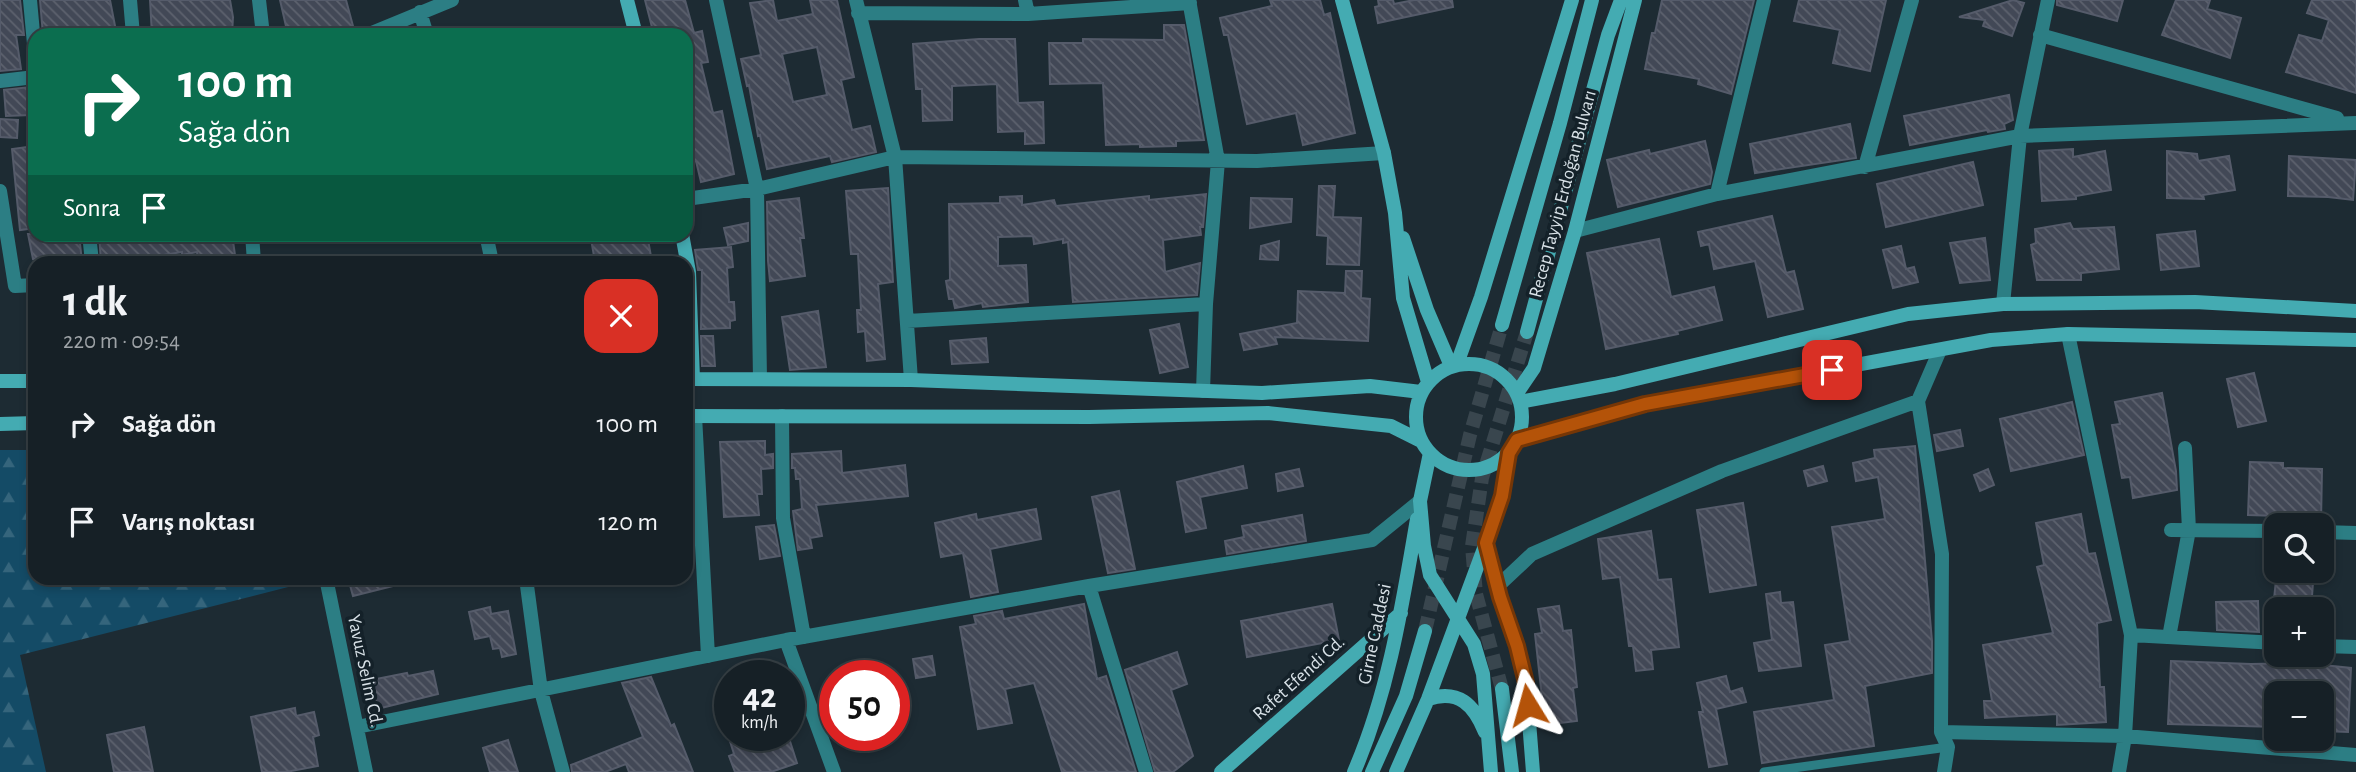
<!DOCTYPE html>
<html lang="tr">
<head>
<meta charset="utf-8">
<style>
	:root { --surface:#162026; --page:#1f282e; --text:#f1f3f6; --muted:#9ea3a7; --line:#353e43 }
	body { margin:0; font-family:"Alegreya Sans",sans-serif; background:var(--page); color:var(--text); height:100vh; display:flex; flex-direction:column; font-size:26px; white-space:nowrap }
	* { box-sizing:border-box; margin:0 }
	p { font-size:23px; color:var(--muted) }
	.icon { flex:none; width:38px; height:38px; fill:none; stroke:currentColor; stroke-width:2; stroke-linecap:round; stroke-linejoin:round }
	.map { position:relative; flex:1; overflow:hidden }
	.side { position:absolute; left:28px; top:256px; width:665px; height:329px; display:flex; flex-direction:column; background:var(--surface); border-radius:21px; box-shadow:0 4px 10px #0003,0 0 0 2px var(--line) }
	.side>* { flex:none }
	.banner { position:absolute; left:28px; top:28px; width:665px; height:214px; border-radius:21px; box-shadow:0 4px 10px #0003,0 0 0 2px var(--line); background:#0b6e4f; color:#fff; overflow:hidden }
	.fabs { position:absolute; left:2264px; top:513px; display:grid; gap:14px }
	.fabs a { display:grid; place-items:center; width:70px; height:70px; border-radius:14px; background:var(--surface); box-shadow:0 4px 10px #0003,0 0 0 2px var(--line); font-size:35px }
	.speed { position:absolute; left:714px; top:660px; display:flex; gap:14px; font-size:35px; font-weight:700; text-align:center }
	.speed>* { display:grid; place-content:center; width:91px; height:91px; border-radius:50%; background:var(--surface); box-shadow:0 4px 10px #0003,0 0 0 2px var(--line); line-height:1 }
	.speed small { font-size:18px; font-weight:400 }
	.speed .limit { border:10px solid #d22; background:#fff; color:#111 }
	.pin { position:absolute; display:grid; place-items:center; width:60px; height:60px; color:#fff; margin:-30px; border-radius:14px; box-shadow:0 4px 10px #0006 }
	.me { position:absolute; width:77px; margin:-38px; rotate:352deg; stroke-linejoin:round; filter:drop-shadow(0 0 5px #0008) }
	.turn { display:flex; align-items:center; gap:24px; height:147px; padding:0 35px; font-size:32px }
	.turn .icon { width:91px; height:91px; stroke-width:2.5 }
	.turn b { display:block; font-size:49px; line-height:60px }
	.then { display:flex; align-items:center; height:66px; padding:0 35px; background:#0003; gap:14px; font-size:26px }
	.round { display:grid; place-items:center; flex:none; width:74px; height:74px; border-radius:21px; background:var(--page) }
	.summary { display:flex; align-items:center; justify-content:space-between; height:119px; padding:0 35px }
	h1 { font-size:42px; font-weight:600; line-height:52px }
	ul { padding:0; list-style:none }
	li { display:flex; align-items:center; gap:21px; height:98px; padding:0 35px }
	li div { flex:1 }
	li b { display:block; font-size:26px }
	li em { font-style:normal }
	.map>svg:first-child { display:block }
	.forest { fill:url(#forest-firs) }
	.building { fill:url(#building-back-hatch); stroke:#555b6a; stroke-width:2; fill-rule:evenodd }
	.lines { fill:none; stroke-linecap:round; stroke-linejoin:round }
	.secondary-tunnel { stroke:#39464e; stroke-width:14; stroke-dasharray:14 7; stroke-linecap:butt }
	.lane { stroke:#2c7e84; stroke-width:9 }
	.street { stroke:#2c7e84; stroke-width:14 }
	.secondary { stroke:#44abb2; stroke-width:14 }
	.route-casing { stroke:#753606; stroke-width:18 }
	.route { stroke:#b45309; stroke-width:12 }
	.labels { text-anchor:middle; dominant-baseline:central; stroke-width:7; stroke-linejoin:round; paint-order:stroke }
	.street-label { font-size:19px; fill:#d8e1e7; stroke:#142129 }
</style>
</head>
<body>
<div class="map">
<svg width="2356" height="772" viewBox="0 0 2356 772">
	<defs>
		<pattern id="forest-firs" width="22" height="20" patternUnits="userSpaceOnUse" patternTransform="scale(1.75)"><rect width="22" height="20" fill="#144b66"/><path d="M5 1l3.5 6h-7zM16 11l3.5 6h-7z" fill="#35657c"/></pattern>
		<pattern id="building-back-hatch" width="6" height="6" patternUnits="userSpaceOnUse" patternTransform="scale(1.75)"><rect width="6" height="6" fill="#424856"/><path d="M-1 5l2 2M0 0l6 6M5-1l2 2" fill="none" stroke="#5d626e"/></pattern>
	</defs>
	<rect width="100%" height="100%" fill="#1d2b33"/>
	<path class="forest" d="M0 450H35V578H291L292 586 20 655 46 772H0Z"/>
	<path class="building" d="M0 0H20L24 35H16L21 69 0 71Z
		M40 0H110L116 31 90 35H43Z
		M150 0H230L233 17 232 35H152Z
		M280 0H346L353 26 332 31V35H288Z
		M645 0H685L694 33 702 31 708 62 701 63 713 113 722 111 734 174 701 182 696 161 692 162 686 136V35H654Z
		M773 0 777 21 813 14 810 0H837L854 77 841 80 852 130 870 126 876 152 832 162 830 156 767 169 760 135 758 136 749 85 747 86 741 59 761 55 750 3ZM817 47 827 95 793 102 782 54Z
		M1270 0H1320L1324 15 1330 13 1355 133 1303 145 1296 113 1247 124 1228 35H1224L1220 18 1272 6Z
		M1378 0H1393L1394 4 1414 0H1452L1453 7 1378 23 1375 7 1379 6Z
		M1662 0H1754L1731 94 1698 84 1699 79 1645 69 1652 33H1655Z
		M1799 0H1886L1870 71 1833 63 1840 30 1794 21Z
		M2013 0 2024 3 2012 36 1983 26 1985 20 1959 17Z
		M2057 0H2123L2117 21 2057 5Z
		M2176 0H2210L2207 9 2241 18 2230 58 2162 35Z
		M2312 0H2356V93L2286 72 2299 35 2322 41 2329 20 2307 13Z
		M1164 25H1184L1204 140 1176 141V146L1140 147V144L1106 145 1103 83 1050 84 1049 43H1083V39L1164 40Z
		M979 39H1015L1018 103 1043 102 1044 143 1025 144V131L998 132 997 84 952 86V120L923 121 922 89H916L913 44Z
		M30 87 31 115 6 116 4 90Z
		M2009 95 2013 120 2004 124 2005 129 1988 132 1987 130 1910 145 1904 116Z
		M0 119 18 120 17 138 0 137Z
		M1850 124 1856 158 1755 173 1750 144Z
		M1705 141 1712 172 1710 184 1618 207 1607 160 1649 150 1650 154Z
		M35 146V228L20 230 12 149Z
		M2073 149V157L2105 151 2111 190 2076 196V199L2042 201 2039 151Z
		M2167 151 2197 154 2198 161 2229 156 2235 190 2203 195 2204 199 2167 198Z
		M2289 156 2356 160 2353 200 2328 197 2288 196Z
		M1973 162 1983 205 1886 227 1877 184Z
		M1319 186H1335L1333 217 1361 218 1359 265 1327 264 1328 236 1317 235Z
		M888 188 893 282 878 284 885 359 867 361 865 331 858 332 857 310H861L858 254H851L846 191Z
		M1206 194 1203 227H1200L1201 235 1163 240 1165 272 1200 263 1197 295 1073 302 1068 242 1063 243V239L1034 244 1033 236 998 237V266L1026 265 1028 302 983 307 982 303 955 308 953 299H949L946 281 950 280 949 204 1000 203V197L1022 196V205L1054 200 1056 206 1149 196V200Z
		M799 198 804 238H800L805 276 770 281 768 261 767 202Z
		M1251 198 1292 199 1291 222 1250 228Z
		M1772 216 1786 273 1794 271 1803 309 1768 317 1755 261 1714 269 1709 244 1701 246 1698 232Z
		M748 223V241L728 245 724 228Z
		M2070 223 2073 229 2114 227 2119 269 2081 273V280H2037L2031 245 2036 243 2035 229Z
		M2195 231 2199 266 2161 270 2157 235Z
		M28 234H79L82 262H48L47 256 33 259Z
		M99 234H232L236 262H198L197 252 182 255V252L127 261V262H101Z
		M615 234H647L652 262H595L591 239Z
		M1985 238 1990 280 1960 283 1950 243Z
		M1659 239 1671 297 1714 287 1722 320 1677 331 1678 334 1606 349 1587 253Z
		M1279 241 1278 260 1260 259 1261 246Z
		M1901 246 1906 269 1914 267 1918 282 1893 288 1883 250Z
		M731 247 733 267 727 268 729 302H734L735 320 730 321V328L701 329 702 270H698L695 250Z
		M1346 271H1362L1361 298 1370 299 1368 341 1275 337 1277 344 1244 350 1240 334 1297 323 1298 291 1345 293Z
		M818 311 826 367 790 370 782 317Z
		M1179 324 1188 367 1160 373 1150 330Z
		M701 336H713L715 366H702Z
		M986 338 988 362 952 364 950 341Z
		M2254 373 2266 421 2238 427 2227 379Z
		M2162 393 2176 471 2177 490 2133 498 2130 477 2122 478 2112 425 2120 424 2115 402Z
		M2072 402 2084 455 2011 471 2000 419Z
		M1960 430 1963 446 1937 451 1934 435Z
		M765 441V455L773 454V468L761 469 762 494H757L759 515 724 517 720 442Z
		M1915 446 1932 641V673L1865 686 1874 746 1762 763 1754 712 1834 700 1825 645 1850 641 1832 527 1885 519 1878 477 1856 481 1853 463 1875 458 1874 450Z
		M841 451 842 473 905 465 908 496 816 505 822 536 810 538 812 548 798 550 793 511 802 509 800 479H796L795 468H792V454Z
		M2250 462 2283 463V468L2322 469 2321 523 2316 525H2284L2280 522V516L2248 515Z
		M1243 466 1247 488 1200 497 1206 528 1186 532 1177 482Z
		M1823 466 1827 481 1808 486 1804 471Z
		M1299 469 1303 486 1278 491 1276 474Z
		M1988 469 1994 485 1980 491 1974 475Z
		M1119 491 1135 569 1108 573 1092 497Z
		M1743 503 1756 585 1710 592 1697 510Z
		M1036 509 1041 539 990 549 998 592 971 597 963 553 941 557 935 523 976 514 977 520Z
		M2081 514 2088 554 2095 553 2111 620 2097 623 2100 687H2104L2106 722 2057 725V714L1985 718 1984 701H1992L1983 645 2053 633 2037 567 2044 565 2036 523Z
		M1302 515 1306 541 1227 554 1225 541 1244 537 1242 526Z
		M774 525 780 556 760 559 756 527Z
		M1651 531 1658 580 1671 579 1679 647 1651 650 1653 669 1636 671 1633 646H1629L1620 577 1603 579 1598 539Z
		M2277 570H2314L2311 609H2273Z
		M348 578H404L405 583 353 596Z
		M1780 592 1781 603 1793 602 1801 666 1759 671 1754 643 1772 640 1766 594Z
		M2258 601 2259 632 2217 630 2216 602Z
		M1084 604 1097 679 1106 676 1136 772H1062L1034 683 1005 689 1012 723 978 729 960 627 976 624 974 616 1002 611 1004 619Z
		M1332 604 1339 640 1247 657 1241 621Z
		M1559 606 1563 631 1571 630 1577 687 1573 688 1577 721 1545 725 1535 634 1542 633 1538 609Z
		M490 607 491 614 508 611 516 654 502 657 500 648 493 649 490 636 475 639 469 612Z
		M1177 652 1187 684 1171 690 1193 756 1173 772H1155L1125 670Z
		M932 656 935 675 916 678 913 659Z
		M2171 661 2251 664 2304 663 2351 668 2348 732 2322 731 2325 693H2277V727L2168 724Z
		M433 671 438 694 377 709 371 680 407 673 408 676Z
		M1726 676 1730 692 1742 688 1746 702 1716 709 1727 764 1709 767 1699 712H1703L1697 683Z
		M651 677 671 726 674 724 693 772H629L626 764 605 772H572L571 765 643 737 622 683Z
		M295 708 296 716 314 712 319 735 313 737 318 766 286 772H262L251 717Z
		M144 727 153 772H114L107 735Z
		M728 735H788L797 763 771 772H735L729 756 734 754Z
		M508 740 518 772H490L483 748Z"/>
	<g class="lines">
		<path class="secondary-tunnel" d="M1425 631 1470 435 1502 325
			M1502 689 1476 594 1472 546 1482 478 1527 332"/>
		<path class="lane" d="M1764 772 1948 747"/>
		<path class="street" d="M30 0 35 55
			M130 0 133 35
			M259 0 263 35
			M716 0 757 189 760 379
			M856 0 895 157 911 380
			M1025 0 1028 14
			M1189 0 1218 161 1206 304 1203 391
			M420 12 427 35
			M858 13 1028 14 1190 3
			M367 35 452 0
			M2040 35 2337 118
			M0 81 35 77
			M1865 167 1912 0
			M0 191 15 286 35 285
			M1717 194 1764 0
			M686 199 757 189 895 157 1257 161 1384 153
			M1575 231 1717 194 2020 136 2356 123
			M89 234 92 262
			M252 234 254 262
			M486 234 492 262
			M2003 304 2020 136 2048 0
			M907 321 1206 304
			M2068 334 2131 635 2125 736 2119 772
			M1940 350 1918 401 1942 554 1941 732 1948 747 1944 772
			M695 416 708 656
			M782 416 783 518 804 637
			M2171 530 2277 531
			M2322 532 2356 533
			M326 578 366 772
			M526 578 541 691 563 772
			M1089 586 1146 772
			M1498 586 1532 554 1722 471 1918 401
			M2131 635 2277 643
			M2169 637 2189 530 2185 448
			M786 640 834 772
			M2322 646 2356 647
			M357 727 786 640 1089 586 1372 540 1420 501
			M1941 732 2125 736 2356 755"/>
		<path class="secondary" d="M627 0 636 35
			M1342 0 1384 153 1395 213 1403 298 1428 382
			M682 234 689 272 693 379
			M1403 238 1427 310 1451 366
			M1502 325 1560 123 1592 0
			M1527 332 1608 35 1621 0
			M1416 417a53 53 0 1 1 106 0a53 53 0 1 1-106 0Z
			M1457 364 1481 297 1572 0
			M686 379 911 380 1262 393 1370 386 1421 392
			M0 381H35
			M1517 393 1534 368 1575 231 1635 0
			M1520 402 1615 384 1908 314 2003 304 2195 302 2356 311
			M686 416 1089 417 1268 413 1391 426 1421 441
			M0 424 35 423
			M1517 440 1645 404 1991 340 2068 334 2356 340
			M1430 453 1420 501 1424 546 1430 575 1474 644 1483 674 1491 772
			M1509 453 1502 496 1486 543 1500 597 1517 646 1526 683 1533 772
			M1502 689 1512 772
			M1428 699C1459 689 1474 705 1485 732
			M1221 772 1401 613
			M1354 772C1389 691 1402 606 1417 519
			M1372 772 1406 696 1425 631
			M1396 772 1428 699 1486 543"/>
	</g>
	<g class="lines">
		<defs>
			<path id="route" d="M1528 705 1526 683 1517 646 1500 597 1486 543 1502 496 1509 453 1517 440 1645 404 1832 370"/>
		</defs>
		<use href="#route" class="route-casing"/>
		<use href="#route" class="route"/>
	</g>
	<g class="labels">
		<g class="street-label">
			<text transform="translate(1563 194) rotate(-75)">Recep Tayyip Erdoğan Bulvarı</text>
			<text transform="translate(1375 634) rotate(-78)">Girne Caddesi</text>
			<text transform="translate(365 671) rotate(78)">Yavuz Selim Cd.</text>
			<text transform="translate(1299 678) rotate(-42)">Rafet Efendi Cd.</text>
		</g>
	</g>
</svg>
<div class="fabs">
<a><svg class="icon" aria-label="search" viewBox="0 0 24 24"><circle cx="10" cy="10" r="6"/><path d="M15 15l6 6"/></svg></a>
<a>+</a>
<a>−</a>
</div>
<div class="speed"><div>42<small>km/h</small></div><div class="limit">50</div></div>
<div class="pin" style="left:1832px;top:370px;background:#d93025"><svg class="icon" aria-label="arrive" viewBox="0 0 24 24"><path d="M6 21V4h12l-3 4 3 4H6"/></svg></div>
<svg class="me" style="left:1528px;top:705px" viewBox="-20 -20 40 40"><path d="M0-17L14 15 0 8-14 15z" fill="#b45309" stroke="#fff" stroke-width="4"/></svg>
<div class="banner">
<div class="turn"><svg class="icon" aria-label="right" viewBox="0 0 24 24"><path d="M7 20v-9h11M14 6l5 5-5 5"/></svg><div><b>100 m</b>Sağa dön</div></div>
<div class="then">Sonra<svg class="icon" aria-label="arrive" viewBox="0 0 24 24"><path d="M6 21V4h12l-3 4 3 4H6"/></svg></div>
</div>
<section class="side">
<div class="summary"><div><h1>1 dk</h1><p>220 m · 09:54</p></div><a class="round" style="background:#d93025;color:#fff"><svg class="icon" aria-label="close" viewBox="0 0 24 24"><path d="M6 6l12 12M18 6L6 18"/></svg></a></div>
<ul>
<li><svg class="icon" aria-label="right" viewBox="0 0 24 24"><path d="M7 20v-9h11M14 6l5 5-5 5"/></svg><div><b>Sağa dön</b></div><em>100 m</em></li>
<li><svg class="icon" aria-label="arrive" viewBox="0 0 24 24"><path d="M6 21V4h12l-3 4 3 4H6"/></svg><div><b>Varış noktası</b></div><em>120 m</em></li>
</ul>
</section>
</div>
</body>
</html>
